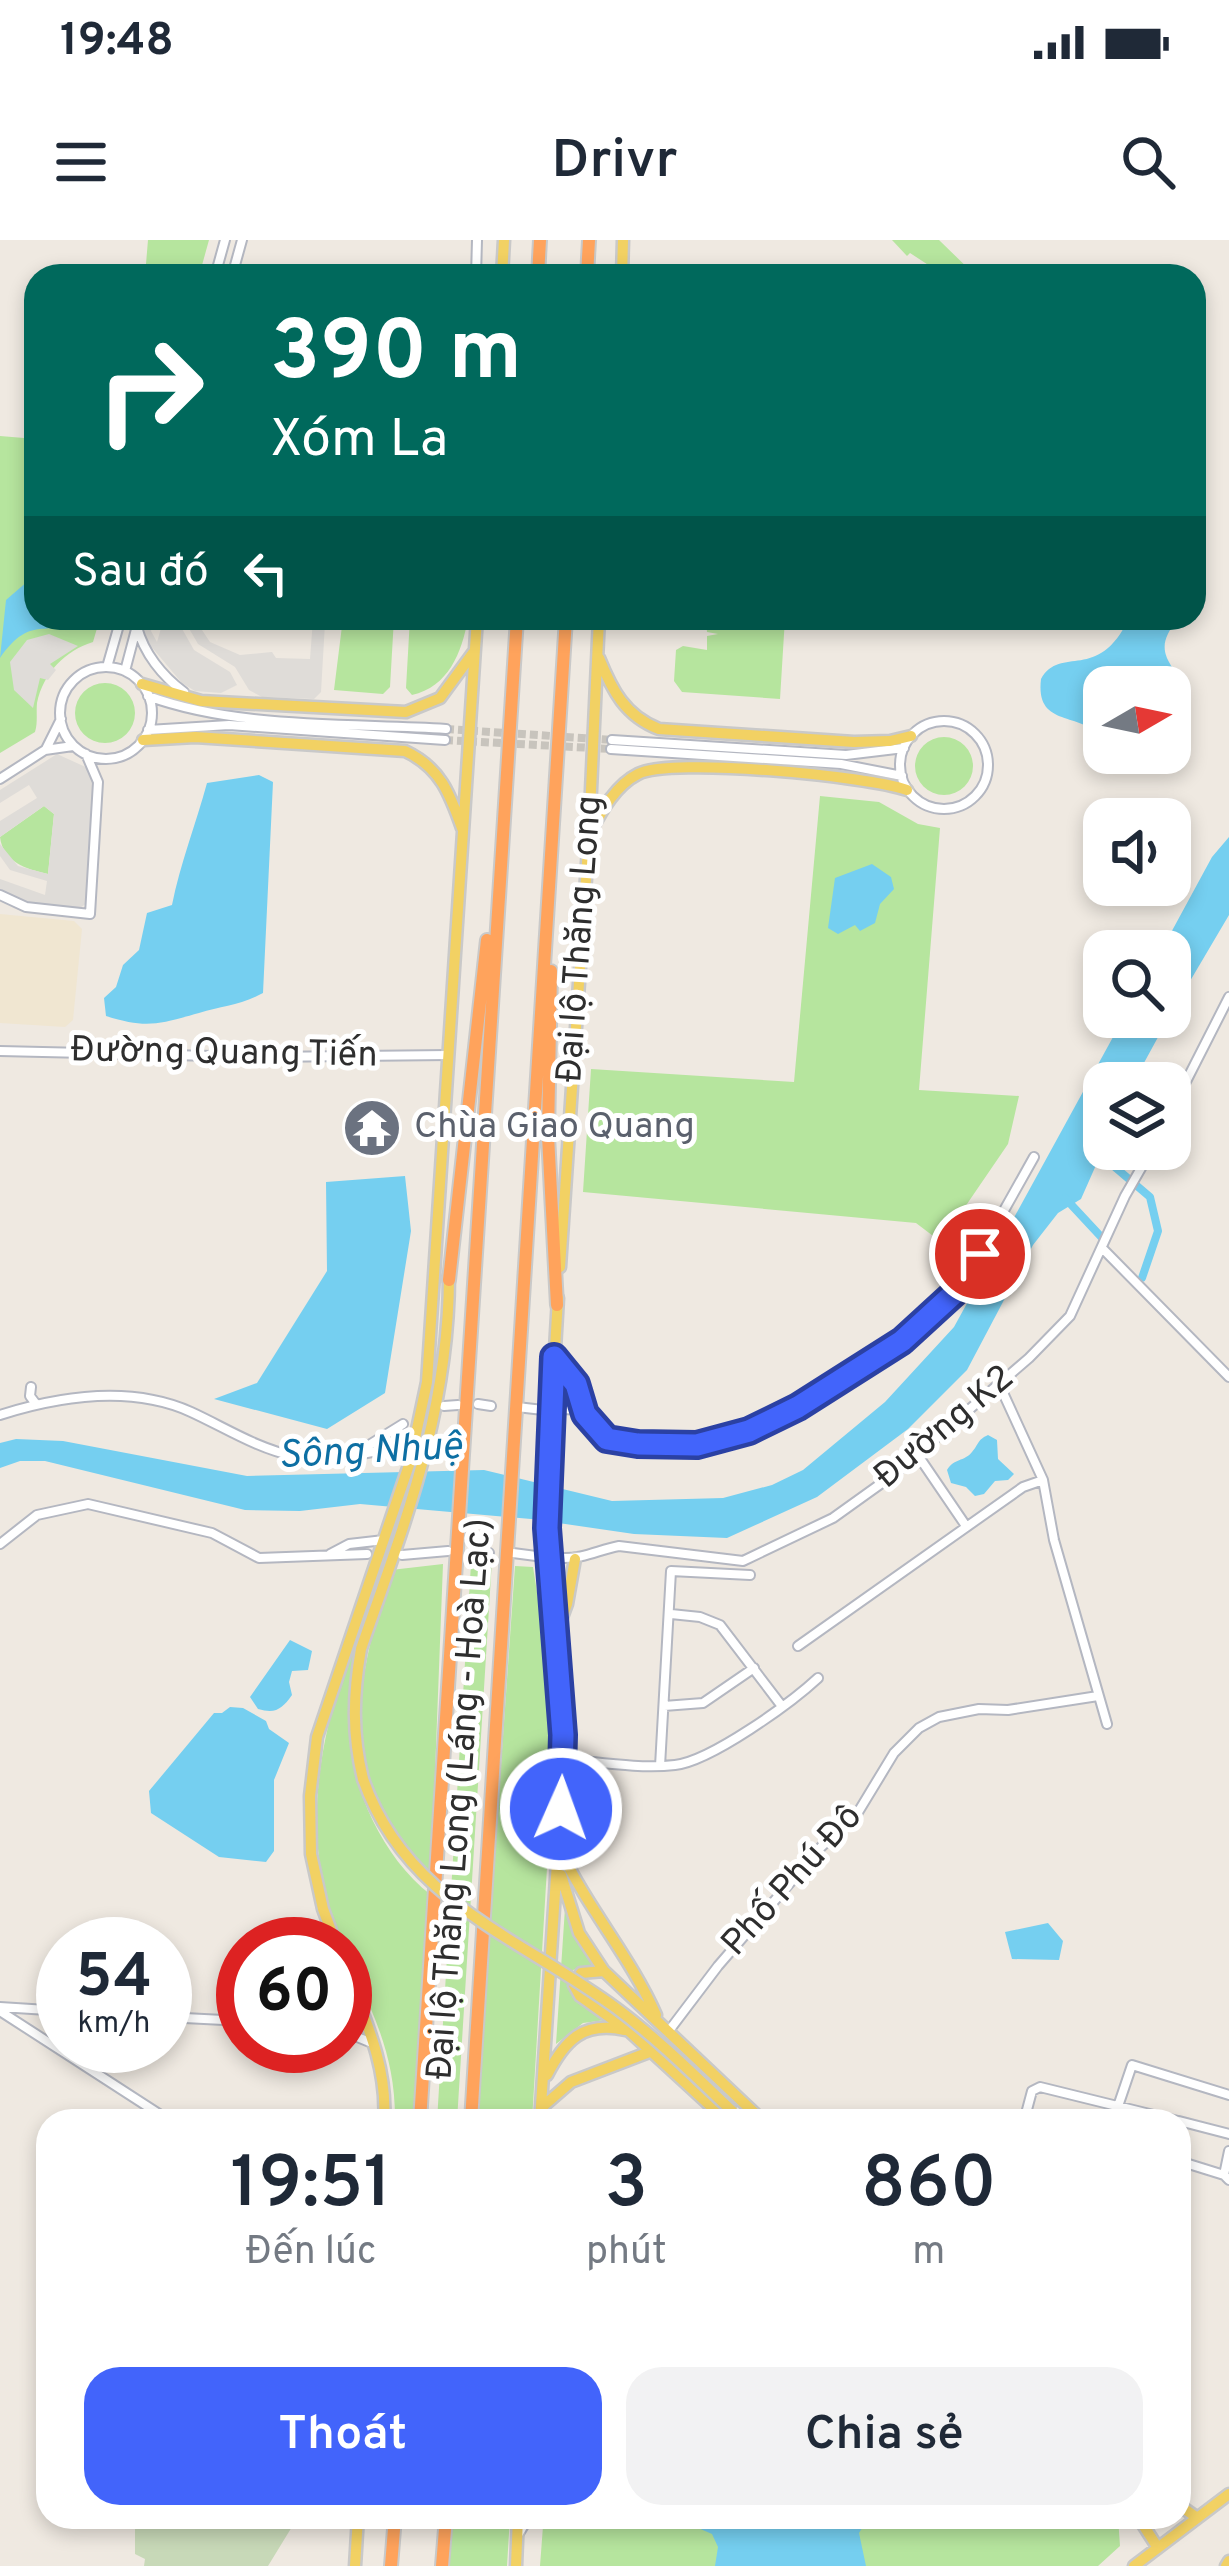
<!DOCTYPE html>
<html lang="vi">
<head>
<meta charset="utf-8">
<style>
	:root { --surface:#fff; --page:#f2f2f3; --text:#1f2937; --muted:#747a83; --accent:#4264fb }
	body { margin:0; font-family:Overpass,sans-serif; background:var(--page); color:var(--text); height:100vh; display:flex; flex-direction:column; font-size:45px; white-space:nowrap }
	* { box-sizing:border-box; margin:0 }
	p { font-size:39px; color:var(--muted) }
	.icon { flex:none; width:66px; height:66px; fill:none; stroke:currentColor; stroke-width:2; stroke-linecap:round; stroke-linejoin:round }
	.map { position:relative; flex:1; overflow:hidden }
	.sheet { position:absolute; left:36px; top:1869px; width:1155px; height:420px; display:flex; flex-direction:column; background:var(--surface); border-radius:36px; box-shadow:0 6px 18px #0003 }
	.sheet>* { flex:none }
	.hud { position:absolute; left:24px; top:24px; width:1182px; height:366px; border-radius:36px; box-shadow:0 6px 18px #0003; background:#00695c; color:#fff; overflow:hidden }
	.needle { width:78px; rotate:81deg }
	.tools { position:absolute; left:1083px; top:426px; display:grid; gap:24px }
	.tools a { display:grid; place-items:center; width:108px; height:108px; border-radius:24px; background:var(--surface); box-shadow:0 6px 18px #0003; font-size:60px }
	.speed { position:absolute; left:36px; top:1677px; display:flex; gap:24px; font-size:60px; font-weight:700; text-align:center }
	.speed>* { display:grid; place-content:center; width:156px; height:156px; border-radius:50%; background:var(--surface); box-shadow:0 6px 18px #0003; line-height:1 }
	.speed small { font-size:30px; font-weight:400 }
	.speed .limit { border:18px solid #d22; background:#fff; color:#111 }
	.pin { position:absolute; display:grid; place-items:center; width:102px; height:102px; color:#fff; margin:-51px; border:6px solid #fff; border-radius:50%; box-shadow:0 3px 12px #0007 }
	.me { position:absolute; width:132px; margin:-66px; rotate:2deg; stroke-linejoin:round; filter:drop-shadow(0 0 9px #0008) }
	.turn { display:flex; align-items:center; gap:42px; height:252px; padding:0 48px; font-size:54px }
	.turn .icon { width:156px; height:156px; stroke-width:2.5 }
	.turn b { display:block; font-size:84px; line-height:102px }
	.then { display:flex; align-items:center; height:114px; padding:0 48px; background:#0003; gap:24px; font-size:45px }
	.eta { display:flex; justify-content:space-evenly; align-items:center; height:204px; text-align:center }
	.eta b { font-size:72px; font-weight:600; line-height:84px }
	.action { display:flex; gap:24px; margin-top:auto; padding:24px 48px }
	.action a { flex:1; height:138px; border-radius:36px; background:var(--accent); color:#fff; font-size:48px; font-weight:600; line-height:138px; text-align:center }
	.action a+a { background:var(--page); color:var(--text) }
	.status { display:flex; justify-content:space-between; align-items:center; height:84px; padding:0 60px; background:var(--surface); direction:ltr }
	.status svg { height:33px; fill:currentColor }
	header { display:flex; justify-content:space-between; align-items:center; height:156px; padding:0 48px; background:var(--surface); font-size:54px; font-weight:600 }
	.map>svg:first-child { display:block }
	.education { fill:#f0e6d1 }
	.green { fill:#b6e59e }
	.cemetery { fill:#c8d9b8 }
	.plaza { fill:#dfdcd8 }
	.water { fill:#75cff0 }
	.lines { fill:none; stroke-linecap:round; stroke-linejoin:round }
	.canal { stroke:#75cff0; stroke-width:8 }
	.minor-tunnel { stroke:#c8c4bd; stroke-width:8; stroke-dasharray:8 4; stroke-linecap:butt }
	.minor-casing { stroke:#b4b7c1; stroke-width:12 }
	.major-casing { stroke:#c9c9c9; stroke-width:15 }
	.highway-casing { stroke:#c9c9c9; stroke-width:16 }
	.minor { stroke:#fff; stroke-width:8 }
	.major { stroke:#f2d163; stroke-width:10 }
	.highway { stroke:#ffa35c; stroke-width:12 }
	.major-bridge-casing { stroke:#c9c9c9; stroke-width:15; stroke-linecap:butt }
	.major-bridge { stroke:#f2d163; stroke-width:10 }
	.route-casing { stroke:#2b41a3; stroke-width:30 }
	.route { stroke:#4264fb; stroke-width:21 }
	.labels { text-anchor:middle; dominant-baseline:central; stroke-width:10; stroke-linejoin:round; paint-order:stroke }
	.street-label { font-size:36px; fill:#2e2e2e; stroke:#fff }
	.worship-label { font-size:36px; fill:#5b616d; stroke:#fff; text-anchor:start }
	.water-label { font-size:39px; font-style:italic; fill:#0d6fa3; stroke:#fff }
</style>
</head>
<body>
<div class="status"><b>19:48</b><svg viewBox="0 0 49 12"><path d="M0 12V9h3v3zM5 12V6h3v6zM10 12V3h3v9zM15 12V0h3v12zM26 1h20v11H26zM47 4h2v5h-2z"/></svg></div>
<header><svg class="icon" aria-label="menu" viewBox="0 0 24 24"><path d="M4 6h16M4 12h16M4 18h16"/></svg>Drivr<svg class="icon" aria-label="search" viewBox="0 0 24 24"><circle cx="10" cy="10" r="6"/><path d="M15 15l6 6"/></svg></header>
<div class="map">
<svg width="1229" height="2326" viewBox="0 0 1229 2326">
	<rect width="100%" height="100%" fill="#efe9e1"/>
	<path class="education" d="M0 674 74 681 82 689 73 780 65 787 0 783Z"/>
	<path class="green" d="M148 0H209L199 36H145Z
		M892 0H939L976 36H930L936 30 910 13 907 16Z
		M0 196 36 199V378H100L93 402C66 410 43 433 37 463 36 473 38 482 35 492L0 513Z
		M343 378H394L390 447 383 454 334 450Z
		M410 378H468C462 413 448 447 412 455L406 448Z
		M706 378H785L780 459 682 452 674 441 676 410 683 406 707 410V396L718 394 707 392Z
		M75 473a30 30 0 1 1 60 0a30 30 0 1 1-60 0Z
		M915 526a29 29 0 1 1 58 0a29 29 0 1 1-58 0Z
		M820 556 879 562 918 584 940 588 919 850 1019 856 1008 904 941 1002 916 983 583 952 591 829 794 842Z
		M44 566 54 574 48 634C26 629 3 622 0 597Z
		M492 1320 457 1881H437L471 1324Z
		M443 1324 431 1637C334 1538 354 1449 391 1330Z
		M379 1325 382 1326C354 1420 328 1487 373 1581 387 1609 406 1636 431 1655L415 1881H395C396 1799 359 1752 334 1682 290 1558 339 1442 379 1325Z
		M515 1326 533 1327 549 1427V1594L532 1881H476Z
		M565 1668 577 1701 594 1725 573 1730 568 1740 570 1747 606 1780 583 1783 556 1804Z
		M448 2277H510L507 2326H445Z
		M548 2277H1118L1120 2306 1098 2326H540L543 2286Z"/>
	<path class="cemetery" d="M135 2277H298L268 2326H144L145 2319 135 2314Z"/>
	<path class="plaza" d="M145 378H154L151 391 157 402 164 378H176L194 410 230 432 237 445 221 453 195 451 182 443 144 398Z
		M183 378H194L210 402 240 415 272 412 276 418 310 419 313 379H322L325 383 321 452 314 459 262 457 249 450 235 427 198 404Z
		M49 394 78 406 50 424 56 430 48 440 40 438 33 468 14 450 10 422 27 400Z
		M57 514 90 529 95 541 87 663 77 670 26 665 0 652V639L45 655 47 641 10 630 0 616V604L18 626 48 634 54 574 44 566 0 597V581L37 558 29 545 0 563V550Z"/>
	<path class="water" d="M36 334V378H79C47 401 33 371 0 418L6 360Z
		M1129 378H1179C1149 412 1173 423 1188 452L1170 460V447H1104V501C1082 469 1035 490 1041 439 1061 404 1098 444 1129 378Z
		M259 535 273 542 263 753C241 765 222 766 199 773 159 784 147 789 106 776L104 758 116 747 123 725 139 710 147 673 172 665C180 624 196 584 207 543Z
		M1229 597V675L1170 775V711H1161L1212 617Z
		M872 624 891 637 894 649 880 664 875 683 860 691 855 685 838 694 828 688 835 638Z
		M1124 777H1169L1133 843H1104V907L1081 959 1058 973 1033 1005 967 1130 908 1189 817 1257 727 1298 634 1294 531 1279 360 1264 300 1271 245 1270 45 1221H20L0 1228V1203L16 1199 63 1201 247 1236 484 1230 612 1261 723 1258 772 1245 803 1230 885 1162 954 1087Z
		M405 936 411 991 385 1153 327 1189 214 1159 257 1143 327 1031 326 942Z
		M988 1195 997 1200 998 1219 1014 1234 1008 1240 995 1241 984 1254 975 1256 966 1247 951 1243 947 1230C954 1218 964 1222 972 1212 979 1204 977 1200 988 1195Z
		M290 1400 312 1411 308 1430 292 1431 289 1442 292 1455C282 1469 276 1474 258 1469L250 1457Z
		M230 1467 243 1468 266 1481 269 1489 289 1503 274 1540V1611L266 1622 219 1617 151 1573 149 1551 214 1473H222Z
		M1048 1683 1063 1701 1059 1720 1012 1719 1005 1692Z
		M657 2277H869L859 2293 866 2326H715L718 2307 712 2294 682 2281Z"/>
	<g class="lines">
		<path class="canal" d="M1096 911 1150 957 1158 991 1142 1038
			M1065 958 1105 1001"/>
		<path class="minor-tunnel" d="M446 489 612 500
			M445 500 611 509"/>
		<defs>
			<path id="minor" d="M215 36 225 0
				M232 36 242 0
				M476 36 477 0
				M137 387C144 413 162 436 184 452
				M107 427 121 378
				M60 473a46 46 0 1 1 92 0a46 46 0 1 1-92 0Z
				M125 431 139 378
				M148 456C238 489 351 483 446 489
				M900 525a44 44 0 1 1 88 0a44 44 0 1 1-88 0Z
				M148 490 229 485 445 500
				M612 500 846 515 904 508
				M46 509 61 479
				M611 509 841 524 902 536
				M0 539 45 510 73 506
				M0 655 26 667 90 674 98 542 86 514
				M0 811 261 817 449 815
				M1170 873 1229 757
				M1103 1009 1229 1137
				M554 1117 576 1144 585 1174 607 1199 637 1205H697L749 1191 798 1167 902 1101 961 1047 1034 917
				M999 1144 1043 1240 1054 1300 1107 1484
				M31 1147 30 1156 36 1164
				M478 1164 491 1166
				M444 1166 458 1165
				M517 1167 543 1170
				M562 1169 583 1170
				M0 1175C60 1156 131 1145 191 1172 224 1187 258 1209 294 1216 338 1224 371 1210 413 1205
				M917 1214 966 1286
				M353 1215 403 1184
				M0 1304 37 1275 88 1264 212 1293 259 1318 367 1314
				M473 1312 489 1313
				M513 1313 536 1316
				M330 1314 349 1304 384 1300
				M402 1315 448 1311
				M561 1318C584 1319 598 1310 619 1306L743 1321 833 1278 893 1235 1029 1118 1070 1076 1125 956 1152 909
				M671 1374 700 1377 720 1385 781 1465
				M798 1406 1023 1247 1043 1240
				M664 1466 703 1463 754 1428
				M563 1519C599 1522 639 1529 675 1525 711 1521 791 1463 818 1438
				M660 1526 671 1331 750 1335
				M0 1767 63 1771
				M345 1769 357 1757
				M0 1771 170 1881
				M165 1777 243 1781
				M345 1792 372 1803
				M668 1792 718 1726 821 1607 857 1574 894 1513 919 1488 939 1477 979 1469 1008 1470 1098 1456
				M1002 1877 1025 1881
				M1024 1881 1032 1851 1040 1847 1178 1881
				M1113 1881 1132 1825 1229 1855
				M1179 1881 1229 1894
				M1179 1921 1224 1935 1229 1940
				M1224 1935 1229 1911
				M518 2295 529 2277"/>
			<path id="major" d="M502 36 504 0
				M622 36 623 0
				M599 418C612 450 625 476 659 489L854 502 890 501 911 496
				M142 444 201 461 406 472 440 458 473 413
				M143 500 195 497 405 511C440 527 450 554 462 588
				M591 591C602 570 616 545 638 534 671 517 869 536 907 550
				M560 1027 589 593 599 378
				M557 1391 567 1364 575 1319
				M363 1539C352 1494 353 1455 361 1409 405 1282 449 1172 449 1035
				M560 1609C587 1668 630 1716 656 1775
				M561 1635 579 1693 604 1731 763 1881
				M336 1704 323 1669 311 1614 310 1556 317 1497 410 1222 427 1142 477 378
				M345 1727C364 1777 388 1826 384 1881
				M604 1731 581 1733 574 1745 580 1756 629 1791 727 1881
				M547 1835C565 1800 583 1781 625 1790
				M541 1868 571 1842 652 1811
				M540 1881 563 1531 546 1262 558 1058
				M1179 2265 1196 2277
				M1138 2277 1158 2308
				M355 2326 358 2277
				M516 2326 518 2277
				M1134 2326 1229 2254
				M1226 2326 1229 2321"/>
			<path id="highway" d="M538 36 540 0
				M587 36 589 0
				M551 731 548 896 557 1065
				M449 1040 487 700
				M420 1881 517 378
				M471 1881 566 378
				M391 2326 395 2277
				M442 2326 446 2277"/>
		</defs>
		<use href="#minor" class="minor-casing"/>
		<use href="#major" class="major-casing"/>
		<use href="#highway" class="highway-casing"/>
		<use href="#minor" class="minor"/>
		<use href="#major" class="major"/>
		<use href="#highway" class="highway"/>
		<defs>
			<path id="major-bridge" d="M363 1539C406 1662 519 1697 616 1768 658 1799 695 1836 733 1872"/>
		</defs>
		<use href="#major-bridge" class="major-bridge-casing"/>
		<use href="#major-bridge" class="major-bridge"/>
	</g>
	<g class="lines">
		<defs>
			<path id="route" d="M561 1569 563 1495 547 1288 554 1117 576 1144 585 1174 607 1199 638 1204 697 1205 749 1191 798 1167 902 1101 961 1047 980 1014"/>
		</defs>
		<use href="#route" class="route-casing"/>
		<use href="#route" class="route"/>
	</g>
	<defs>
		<symbol id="temple-disc" viewBox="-11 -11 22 22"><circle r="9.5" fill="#6b7280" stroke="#fff"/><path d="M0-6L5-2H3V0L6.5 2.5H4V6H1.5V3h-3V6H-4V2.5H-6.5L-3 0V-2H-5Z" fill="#fff"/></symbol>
	</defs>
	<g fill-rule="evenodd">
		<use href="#temple-disc" x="339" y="855" width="66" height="66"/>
	</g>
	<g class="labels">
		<g class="street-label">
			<text transform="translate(581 699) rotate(-86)">Đại lộ Thăng Long</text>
			<text transform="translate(224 814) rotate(1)">Đường Quang Tiến</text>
			<text transform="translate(945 1188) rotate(-40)">Đường K2</text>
			<text transform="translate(461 1559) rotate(-86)">Đại lộ Thăng Long (Láng - Hoà Lạc)</text>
			<text transform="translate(793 1641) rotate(-48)">Phố Phú Đô</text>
		</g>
		<g class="worship-label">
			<text x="414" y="888">Chùa Giao Quang</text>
		</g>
		<g class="water-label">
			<text transform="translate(370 1213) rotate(-3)">Sông Nhuệ</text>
		</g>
	</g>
</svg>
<div class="tools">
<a><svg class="needle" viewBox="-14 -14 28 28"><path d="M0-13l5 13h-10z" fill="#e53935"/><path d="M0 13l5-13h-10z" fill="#747a83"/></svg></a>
<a><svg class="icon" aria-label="sound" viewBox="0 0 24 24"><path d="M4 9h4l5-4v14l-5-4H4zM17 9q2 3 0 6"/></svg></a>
<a><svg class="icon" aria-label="search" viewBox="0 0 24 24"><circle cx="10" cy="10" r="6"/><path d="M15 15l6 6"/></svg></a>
<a><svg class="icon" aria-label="layers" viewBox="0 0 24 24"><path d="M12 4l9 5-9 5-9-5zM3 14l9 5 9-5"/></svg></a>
</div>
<div class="speed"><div>54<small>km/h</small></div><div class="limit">60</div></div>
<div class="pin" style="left:980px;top:1014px;background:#d93025"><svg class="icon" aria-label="arrive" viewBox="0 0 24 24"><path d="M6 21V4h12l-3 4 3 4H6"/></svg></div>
<svg class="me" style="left:561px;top:1569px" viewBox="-20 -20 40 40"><circle r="17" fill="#4264fb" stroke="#fff" stroke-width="3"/><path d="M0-11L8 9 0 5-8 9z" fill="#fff"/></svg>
<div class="hud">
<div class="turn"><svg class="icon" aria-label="right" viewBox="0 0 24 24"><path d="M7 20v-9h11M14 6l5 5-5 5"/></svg><div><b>390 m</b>Xóm La</div></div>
<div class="then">Sau đó<svg class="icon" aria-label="left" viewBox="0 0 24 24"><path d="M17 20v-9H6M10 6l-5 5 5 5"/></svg></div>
</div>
<section class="sheet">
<div class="eta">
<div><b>19:51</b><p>Đến lúc</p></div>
<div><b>3</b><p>phút</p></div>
<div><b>860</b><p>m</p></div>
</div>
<div class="action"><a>Thoát</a><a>Chia sẻ</a></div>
</section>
</div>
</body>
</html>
